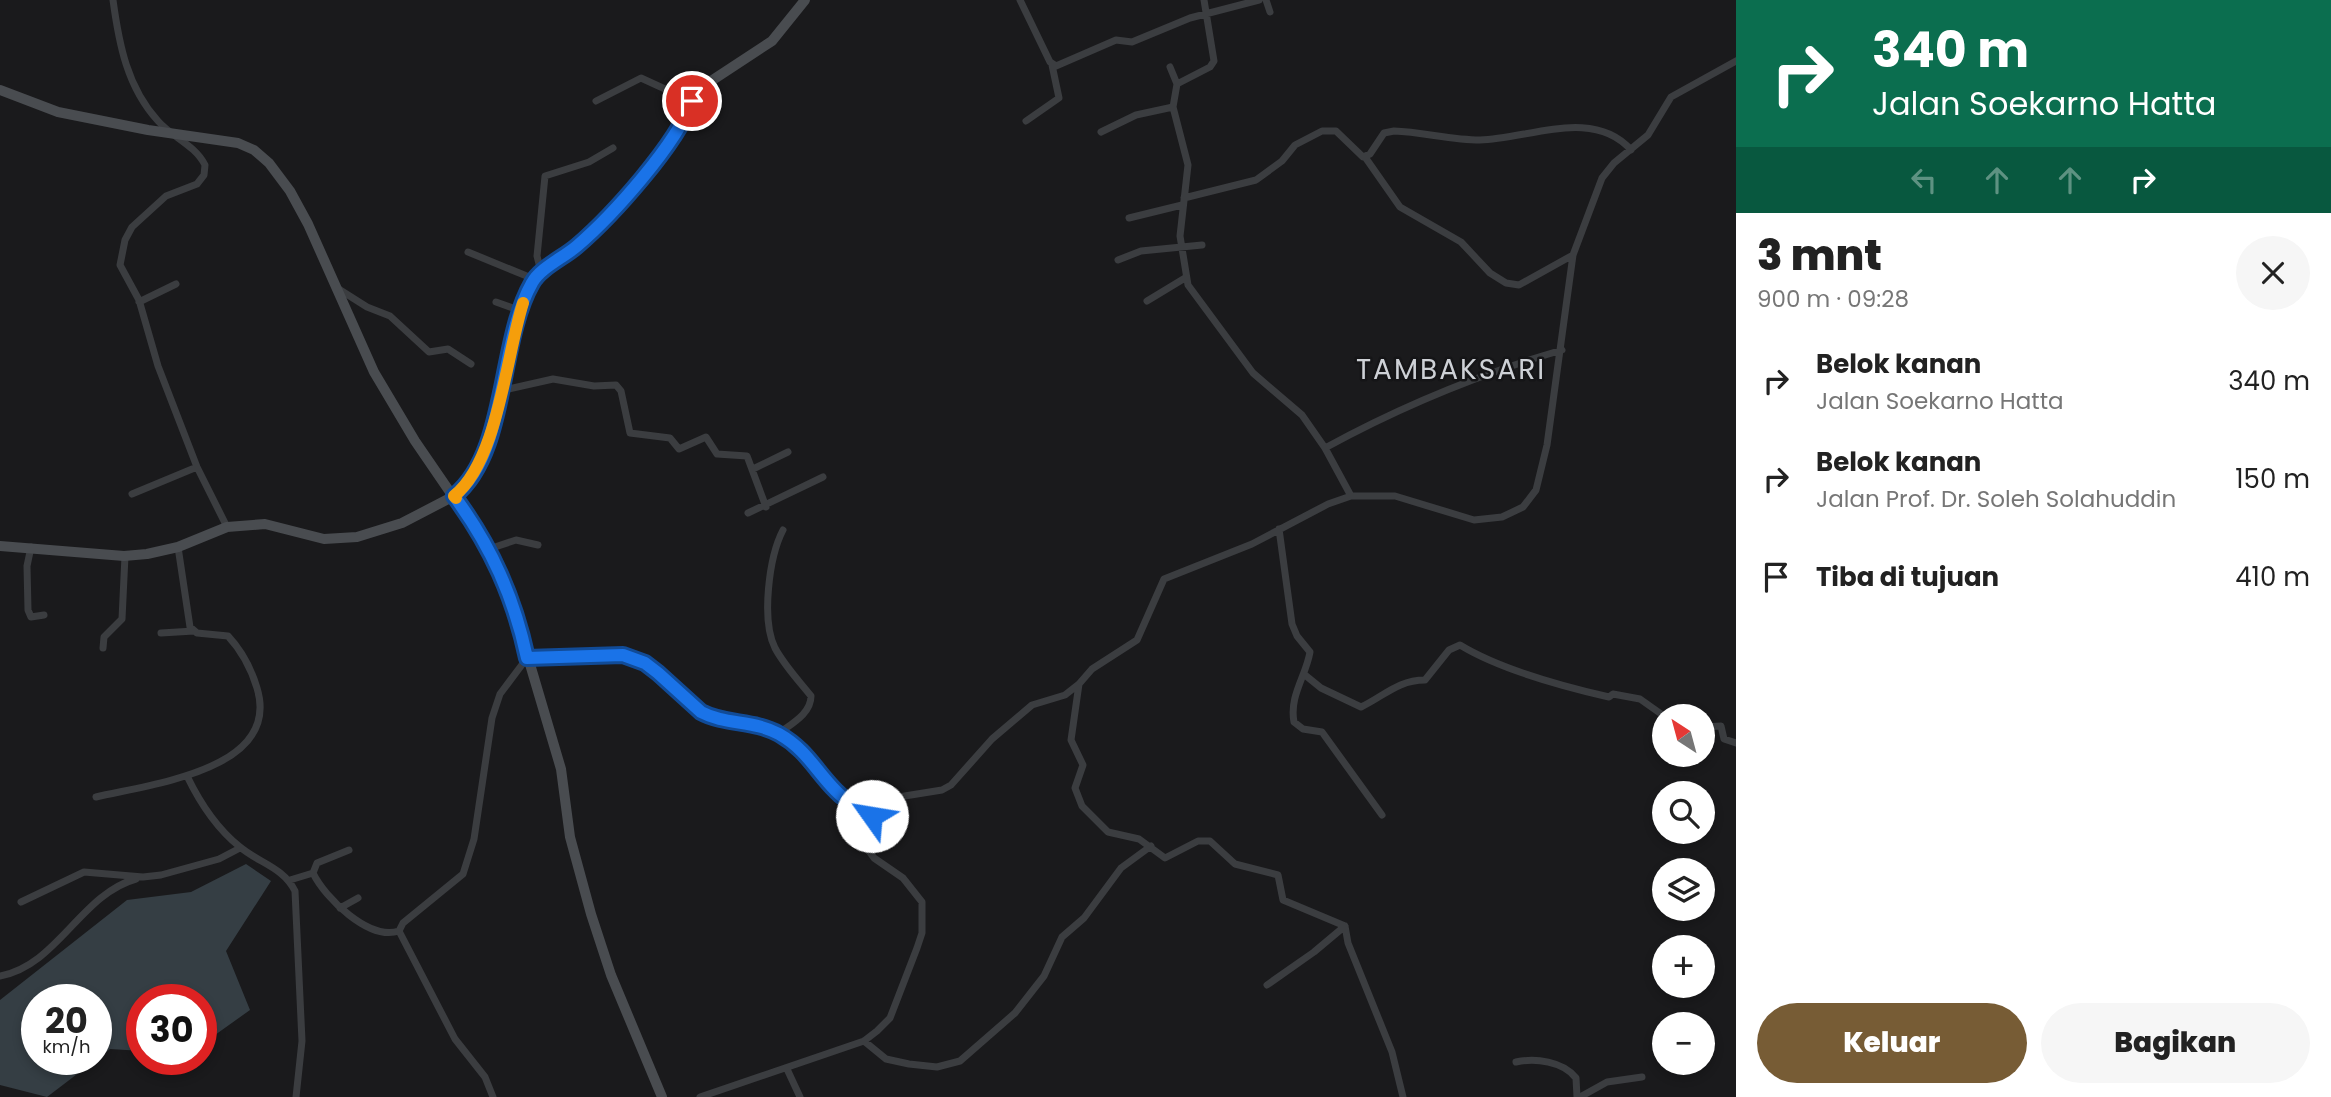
<!DOCTYPE html>
<html lang="id">
<head>
<meta charset="utf-8">
<style>
	:root { --surface:#fff; --page:#f6f6f6; --text:#222; --muted:#767676; --accent:#775c35 }
	body { margin:0; font-family:Poppins,sans-serif; background:var(--page); color:var(--text); height:100vh; display:flex; flex-direction:column; font-size:26px; white-space:nowrap }
	* { box-sizing:border-box; margin:0 }
	p { font-size:23px; color:var(--muted) }
	.icon { flex:none; width:38px; height:38px; fill:none; stroke:currentColor; stroke-width:2; stroke-linecap:round; stroke-linejoin:round }
	.map { position:relative; flex:1; overflow:hidden }
	.side { display:flex; flex-direction:column; background:var(--surface); width:595px }
	.side>* { flex:none }
	.guide { background:#0b6e4f; color:#fff; overflow:hidden }
	.needle { width:46px; rotate:324deg }
	.fabs { position:absolute; left:1652px; top:704px; display:grid; gap:14px }
	.fabs a { display:grid; place-items:center; width:63px; height:63px; border-radius:50%; background:var(--surface); box-shadow:0 4px 10px #0003; font-size:35px }
	.speed { position:absolute; left:21px; top:984px; display:flex; gap:14px; font-size:35px; font-weight:700; text-align:center }
	.speed>* { display:grid; place-content:center; width:91px; height:91px; border-radius:50%; background:var(--surface); box-shadow:0 4px 10px #0003; line-height:1 }
	.speed small { font-size:18px; font-weight:400 }
	.speed .limit { border:10px solid #d22; background:#fff; color:#111 }
	.pin { position:absolute; display:grid; place-items:center; width:60px; height:60px; color:#fff; margin:-30px; border:4px solid #fff; border-radius:50%; box-shadow:0 2px 7px #0007 }
	.me { position:absolute; width:77px; margin:-38px; rotate:302deg; stroke-linejoin:round; filter:drop-shadow(0 0 5px #0008) }
	.turn { display:flex; align-items:center; gap:24px; height:147px; padding:0 21px; font-size:32px }
	.turn .icon { width:91px; height:91px; stroke-width:2.5 }
	.turn b { display:block; font-size:49px; line-height:60px }
	.lanes { display:flex; align-items:center; height:66px; padding:0 21px; background:#0003; justify-content:center; gap:35px; direction:ltr }
	.lanes .off { opacity:.35 }
	.round { display:grid; place-items:center; flex:none; width:74px; height:74px; border-radius:37px; background:var(--page) }
	.overview { display:flex; align-items:center; justify-content:space-between; height:119px; padding:0 21px }
	h1 { font-size:42px; font-weight:800; line-height:52px }
	.primary-button { display:flex; gap:14px; margin-top:auto; padding:14px 21px }
	.primary-button a { flex:1; height:80px; border-radius:42px; background:var(--accent); color:#fff; font-size:28px; font-weight:800; line-height:80px; text-align:center }
	.primary-button a+a { background:var(--page); color:var(--text) }
	ul { padding:0; list-style:none }
	li { display:flex; align-items:center; gap:21px; height:98px; padding:0 21px }
	li div { flex:1 }
	li b { display:block; font-size:26px }
	li em { font-style:normal }
	main { display:flex; flex:1; min-height:0 }
	.map>svg:first-child { display:block }
	.water { fill:#353e44; fill-rule:evenodd }
	.lines { fill:none; stroke-linecap:round; stroke-linejoin:round }
	.street { stroke:#3b3d40; stroke-width:7 }
	.secondary { stroke:#494c50; stroke-width:10 }
	.route-casing { stroke:#114b97; stroke-width:18 }
	.route { stroke:#1a73e8; stroke-width:12 }
	.slow { stroke:#f59e0b; stroke-width:12 }
	.labels { text-anchor:middle; dominant-baseline:central; stroke-width:5; stroke-linejoin:round; paint-order:stroke }
	.quarter-label { font-size:28px; letter-spacing:2px; fill:#ced1d6; stroke:#151517 }
</style>
</head>
<body>
<main>
<div class="map">
<svg width="1736" height="1097" viewBox="0 0 1736 1097">
	<rect width="100%" height="100%" fill="#1a1a1c"/>
	<path class="water" d="M246 864 271 881 226 951 250 1010 201 1045V999H142V1051L110 1049 47 1097 0 1085V1000L127 900 191 892ZM37 999H96V1059H37Z"/>
	<g class="lines">
		<path class="street" d="M113 0C119 44 127 87 158 121 172 137 195 145 205 165L204 175 197 184 166 196 132 227 125 240 120 265 139 300 158 366 197 467 227 527
			M1020 0 1050 62 1056 66 1116 40 1132 42 1190 18 1259 0
			M1204 0 1214 61 1210 67 1177 84 1173 107 1188 165 1180 236 1188 285 1253 373 1302 415 1325 448 1351 496
			M1266 0 1270 12
			M1170 67 1177 84
			M596 101 641 78 665 89 684 123
			M1026 121 1059 98 1052 65
			M1101 132 1136 115 1173 107
			M1365 157 1400 207 1461 242 1490 273 1506 283 1519 285 1573 255
			M1184 198 1256 180 1282 161 1295 145 1322 131H1336L1363 157 1370 154 1384 133 1394 131C1423 132 1451 140 1480 140 1528 139 1593 107 1631 150
			M1129 218 1182 205
			M468 252 534 279
			M1118 260 1141 251 1202 245
			M541 272 537 256 545 176 589 162 613 148
			M337 288 367 307 390 316 429 352 448 349 471 364
			M1147 301 1185 278
			M139 302 176 284
			M496 302 521 311
			M500 391 553 379 594 386 616 385 621 391 630 433 670 438 679 449 706 437 717 454 747 456 766 507
			M1325 448C1400 407 1480 374 1562 350
			M753 469 788 452
			M132 494 197 467
			M748 513 823 477
			M1279 529 1292 624 1297 636 1310 652C1306 676 1289 696 1294 722L1303 729 1322 732 1382 815
			M31 547 27 566 28 610 31 617 44 615
			M489 549 516 540 538 545
			M161 633 194 631
			M103 648 104 637 122 619 125 556
			M1305 675 1321 688 1361 707C1384 696 1398 680 1425 680L1449 650 1460 645C1501 670 1561 686 1609 697L1613 694 1640 699 1664 716
			M1079 684 1092 669 1137 640 1164 579 1252 544 1328 504 1351 496H1395L1474 520 1502 517 1523 507 1536 490 1547 445 1573 255 1602 178 1614 163 1648 135 1671 97 1736 61
			M1703 727 1721 726 1724 739 1736 743
			M778 734C791 724 811 714 811 696 799 681 784 665 775 648 761 620 769 557 783 530
			M187 776C200 803 216 828 240 847 259 863 283 867 295 891L302 1041 296 1097
			M96 797C150 784 282 770 257 688 251 668 243 652 228 636L197 633 190 627 178 547
			M349 850 317 863 313 873C325 898 369 941 399 931
			M290 880 313 873
			M21 902 84 872 143 877 161 875 219 859 240 848
			M340 908 358 898
			M0 976C57 966 81 894 136 879
			M1267 985 1314 952 1345 926
			M864 1041 886 1059 909 1064 937 1067 960 1061 1015 1013 1044 976 1062 937 1084 918 1121 868 1151 846
			M1516 1062C1535 1058 1563 1061 1576 1078L1577 1097
			M787 1069 800 1097
			M493 1097 485 1077 455 1039 399 931 403 923 463 874 474 839 492 718 500 694 527 658 623 655 645 663 658 673 701 712C725 725 754 720 779 734 807 750 815 770 836 791 846 802 860 808 872 816
			M700 1097 864 1041 877 1031 890 1018 917 948 922 933V902L903 878 874 858 866 847 875 805 886 799 942 790 951 785 992 739 1032 705 1065 695 1079 684 1071 740 1083 765 1075 788 1082 806 1108 832 1139 839 1165 858 1198 841H1210L1235 864 1278 875 1283 900 1345 926 1348 943 1392 1052 1403 1097
			M1580 1097 1607 1082 1642 1077"/>
		<path class="secondary" d="M0 90 58 112 148 130 238 143 254 150 269 163 290 191 308 224 374 372 415 441 489 549 506 583 561 769 570 837 591 914 611 975 662 1097
			M0 546 124 556 147 554 178 547 227 527 265 524 324 539 357 537 402 523 454 496 466 486 483 454 521 311 534 279 599 226 676 136 702 87 772 41 805 0"/>
	</g>
	<g class="lines">
		<defs>
			<path id="route" d="M692 101C677 144 612 216 577 246 563 258 540 268 532 283 498 342 508 453 454 496 491 546 514 597 527 658L623 655 645 663 658 673 701 712C725 725 754 720 779 734 807 750 815 770 836 791 846 802 860 808 872 816"/>
		</defs>
		<use href="#route" class="route-casing"/>
		<use href="#route" class="route"/>
		<path class="slow" d="M456 498 454 496C498 461 506 356 523 303"/>
	</g>
	<g class="labels">
		<g class="quarter-label">
			<text x="1451" y="369">TAMBAKSARI</text>
		</g>
	</g>
</svg>
<div class="fabs">
<a><svg class="needle" viewBox="-14 -14 28 28"><path d="M0-13l5 13h-10z" fill="#e53935"/><path d="M0 13l5-13h-10z" fill="#767676"/></svg></a>
<a><svg class="icon" aria-label="search" viewBox="0 0 24 24"><circle cx="10" cy="10" r="6"/><path d="M15 15l6 6"/></svg></a>
<a><svg class="icon" aria-label="layers" viewBox="0 0 24 24"><path d="M12 4l9 5-9 5-9-5zM3 14l9 5 9-5"/></svg></a>
<a>+</a>
<a>−</a>
</div>
<div class="speed"><div>20<small>km/h</small></div><div class="limit">30</div></div>
<div class="pin" style="left:692px;top:101px;background:#d93025"><svg class="icon" aria-label="arrive" viewBox="0 0 24 24"><path d="M6 21V4h12l-3 4 3 4H6"/></svg></div>
<svg class="me" style="left:872px;top:816px" viewBox="-20 -20 40 40"><circle r="19" fill="#fff"/><path d="M0-13L10 11 0 6-10 11z" fill="#1a73e8"/></svg>
</div>
<section class="side">
<div class="guide">
<div class="turn"><svg class="icon" aria-label="right" viewBox="0 0 24 24"><path d="M7 20v-9h11M14 6l5 5-5 5"/></svg><div><b>340 m</b>Jalan Soekarno Hatta</div></div>
<div class="lanes"><svg class="icon off" aria-label="left" viewBox="0 0 24 24"><path d="M17 20v-9H6M10 6l-5 5 5 5"/></svg><svg class="icon off" aria-label="ahead" viewBox="0 0 24 24"><path d="M12 20V5M6 11l6-6 6 6"/></svg><svg class="icon off" aria-label="ahead" viewBox="0 0 24 24"><path d="M12 20V5M6 11l6-6 6 6"/></svg><svg class="icon" aria-label="right" viewBox="0 0 24 24"><path d="M7 20v-9h11M14 6l5 5-5 5"/></svg></div>
</div>
<div class="overview"><div><h1>3 mnt</h1><p>900 m · 09:28</p></div><a class="round"><svg class="icon" aria-label="close" viewBox="0 0 24 24"><path d="M6 6l12 12M18 6L6 18"/></svg></a></div>
<ul>
<li><svg class="icon" aria-label="right" viewBox="0 0 24 24"><path d="M7 20v-9h11M14 6l5 5-5 5"/></svg><div><b>Belok kanan</b><p>Jalan Soekarno Hatta</p></div><em>340 m</em></li>
<li><svg class="icon" aria-label="right" viewBox="0 0 24 24"><path d="M7 20v-9h11M14 6l5 5-5 5"/></svg><div><b>Belok kanan</b><p>Jalan Prof. Dr. Soleh Solahuddin</p></div><em>150 m</em></li>
<li><svg class="icon" aria-label="arrive" viewBox="0 0 24 24"><path d="M6 21V4h12l-3 4 3 4H6"/></svg><div><b>Tiba di tujuan</b></div><em>410 m</em></li>
</ul>
<div class="primary-button"><a>Keluar</a><a>Bagikan</a></div>
</section>
</main>
</body>
</html>
